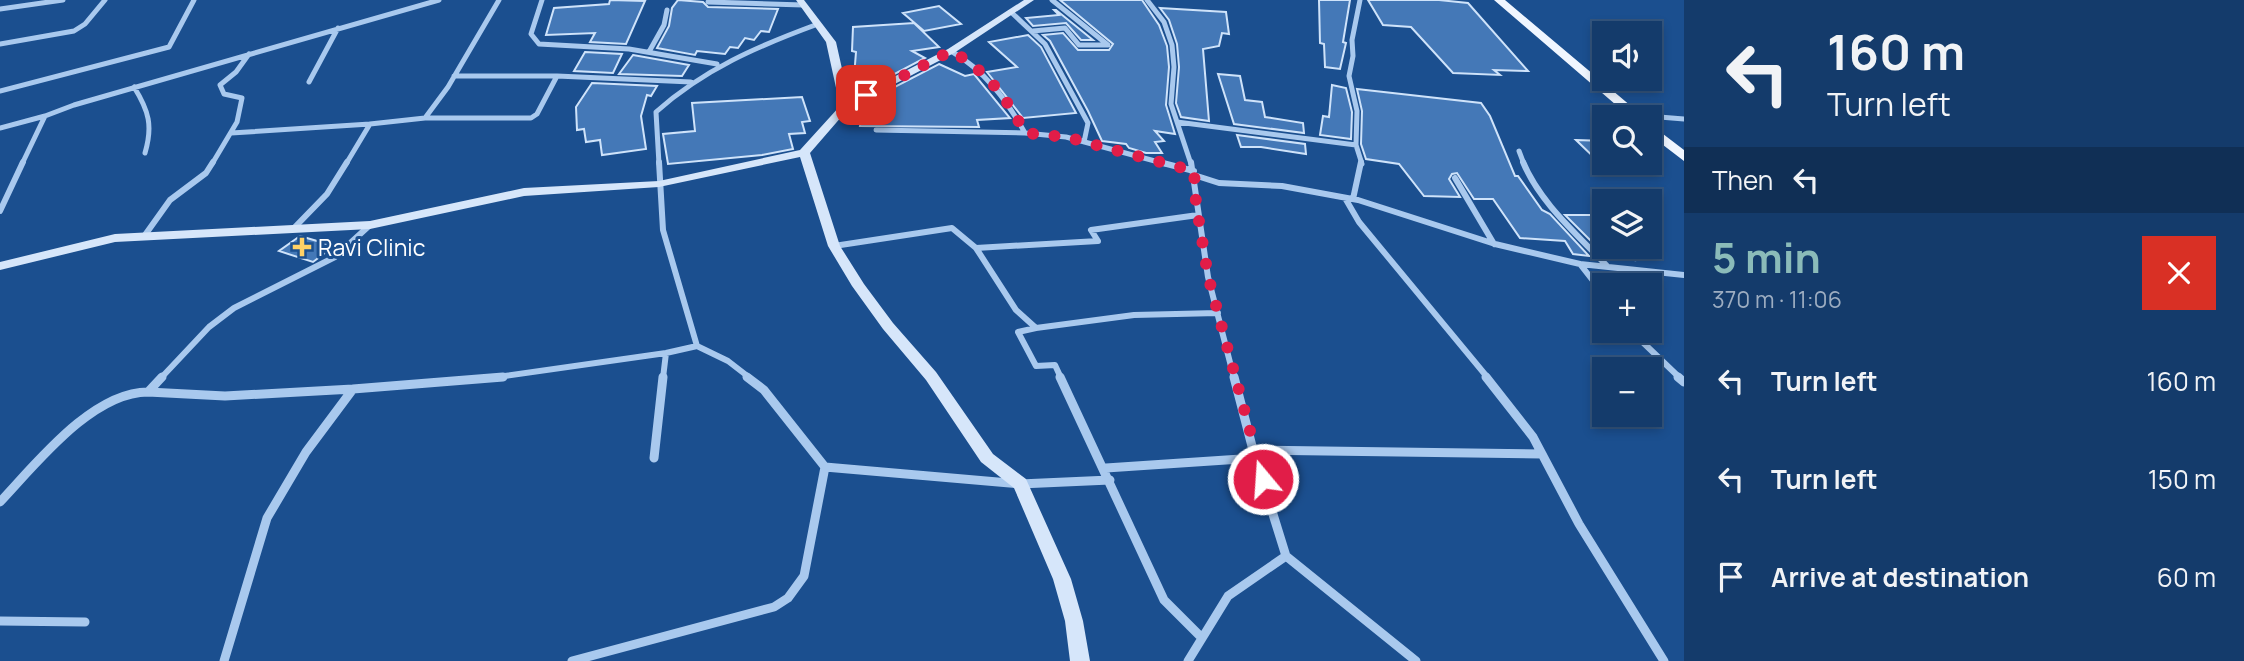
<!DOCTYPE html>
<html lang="en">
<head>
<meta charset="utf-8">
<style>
	:root { --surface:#143b6b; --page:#214673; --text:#f1f3f6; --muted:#9dadc1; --line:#33557e; --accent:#8bbbb9 }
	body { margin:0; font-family:Manrope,sans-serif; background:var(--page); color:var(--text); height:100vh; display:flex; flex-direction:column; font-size:26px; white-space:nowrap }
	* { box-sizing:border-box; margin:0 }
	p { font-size:23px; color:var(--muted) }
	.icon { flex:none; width:38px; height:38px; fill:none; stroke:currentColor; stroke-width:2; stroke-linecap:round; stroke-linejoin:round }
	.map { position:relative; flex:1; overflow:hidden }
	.side { display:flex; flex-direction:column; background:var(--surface); width:560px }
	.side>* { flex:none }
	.hud { background:#143b6b; color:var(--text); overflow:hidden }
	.controls { position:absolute; left:1592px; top:21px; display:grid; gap:14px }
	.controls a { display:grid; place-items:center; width:70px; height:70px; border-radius:0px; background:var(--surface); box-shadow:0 4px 10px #0003,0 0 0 2px var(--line); font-size:35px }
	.pin { position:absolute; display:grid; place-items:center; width:60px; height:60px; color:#fff; margin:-30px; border-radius:14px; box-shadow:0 4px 10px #0006 }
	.me { position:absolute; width:77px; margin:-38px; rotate:342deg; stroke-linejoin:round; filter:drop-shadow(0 0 5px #0008) }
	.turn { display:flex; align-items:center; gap:24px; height:147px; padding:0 28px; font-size:32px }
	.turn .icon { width:91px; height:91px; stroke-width:2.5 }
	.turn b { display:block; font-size:49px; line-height:60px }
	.then { display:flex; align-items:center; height:66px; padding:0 28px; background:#0003; gap:14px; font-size:26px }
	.round { display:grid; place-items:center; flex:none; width:74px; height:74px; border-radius:0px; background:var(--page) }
	.overview { display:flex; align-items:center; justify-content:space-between; height:119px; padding:0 28px }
	h1 { font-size:42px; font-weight:700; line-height:52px; color:var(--accent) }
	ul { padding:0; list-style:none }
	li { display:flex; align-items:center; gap:21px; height:98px; padding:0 28px }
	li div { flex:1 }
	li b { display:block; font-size:26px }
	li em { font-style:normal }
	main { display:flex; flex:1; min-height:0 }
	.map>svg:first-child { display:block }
	.building { fill:#4478b7; stroke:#cfe3fa; stroke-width:2 }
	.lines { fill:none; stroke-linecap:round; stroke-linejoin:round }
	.street-far2 { stroke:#a9c9ee; stroke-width:5 }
	.street-far1 { stroke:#a9c9ee; stroke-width:6 }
	.street { stroke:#a9c9ee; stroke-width:9 }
	.secondary { fill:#d6e6fa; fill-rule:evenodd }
	.primary { fill:#f0f6ff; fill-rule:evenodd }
	.route { stroke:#e11d48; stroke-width:12; stroke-dasharray:0 21.6 }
	.poi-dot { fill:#ffd166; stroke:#1b4f8f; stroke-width:2.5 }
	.labels { text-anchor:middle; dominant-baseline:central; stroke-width:6; stroke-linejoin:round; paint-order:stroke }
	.poi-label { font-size:23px; fill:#fff; stroke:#1b4f8f; text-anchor:start }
</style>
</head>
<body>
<main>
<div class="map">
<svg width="1684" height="661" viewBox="0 0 1684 661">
	<rect width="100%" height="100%" fill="#1b4f8f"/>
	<path class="building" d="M610 0 645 1 626 44 590 42 595 33 546 35 554 8 609 4Z
		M678 0 703 2 708 7 778 9 769 32 761 31 754 40 745 38 738 48 730 47 725 54 697 51 695 55 657 48 669 26 672 8Z
		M1060 0H1142L1159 25 1167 46 1169 67 1166 105 1175 134 1155 131 1164 141 1155 142 1162 153H1146L1129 148 1126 144 1102 141 1088 111 1050 41 1043 35 1063 33 1078 50H1109L1113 44Z
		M1319 0H1350L1343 42 1346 43 1340 69 1325 67 1324 44 1320 43Z
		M1368 0H1439L1468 3 1528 71 1494 70 1500 75 1453 73 1411 27 1383 25Z
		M939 6 961 24 924 31 903 13Z
		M1160 8 1226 12 1229 34 1222 33 1219 46 1203 49 1209 121 1181 117 1176 103 1179 67 1177 44 1169 20Z
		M1054 10H1056L1093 40H1081L1066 23 1033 26 1026 18 1059 15Z
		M914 23 939 47 912 51 925 58 887 78 854 77 856 52 852 51 853 27Z
		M1028 35 1041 47 1076 113 1023 118 987 72 1017 67 989 42Z
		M585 52 622 54 613 73 574 71Z
		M633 55 689 65 682 76 619 74Z
		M939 64 965 76 974 74 1010 118 977 120 979 127 860 126 863 112 881 94Z
		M1218 74 1240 76 1245 100 1262 102 1265 117 1303 123 1304 133 1234 124Z
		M592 83 657 86 651 96 647 95 641 116 646 149 602 155 600 140 586 142 584 129 577 130 576 107Z
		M1332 85 1346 88 1352 112 1351 139 1320 135 1323 116 1329 117Z
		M1357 89 1481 103 1490 116 1515 176H1518L1542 210 1550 214 1589 256 1573 254 1565 241 1520 238 1493 199H1474L1457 173 1452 174 1449 179 1460 197 1424 196 1399 164 1366 159 1361 144 1362 111Z
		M802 97 810 121 802 122 805 133 789 134 793 149 762 155 668 164 663 134 695 131 692 103Z
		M1237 135 1305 144 1306 154 1261 147H1241Z
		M1576 140 1605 141V168Z
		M1565 215H1595L1605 225V247H1624L1634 260 1607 257Z
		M300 236 334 246 313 262 279 251Z"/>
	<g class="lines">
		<path class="street-far2" d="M542 0 531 34 539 44 629 49 717 64
			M1147 0 1164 22 1172 45 1174 67 1171 104 1191 164
			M1360 0 1352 40 1353 56 1349 76 1357 111 1356 145 1362 164
			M708 2 803 5
			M0 9 63 0
			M1012 13 1045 44 1088 123 1084 142
			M1033 31 1065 28 1079 45H1108L1052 0
			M0 44 74 31 85 24 105 0
			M650 50 664 25 667 10
			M951 51C985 71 1006 99 1025 133
			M454 76H557
			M309 82 338 28
			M134 87C149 111 153 126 145 153
			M0 91 169 47 194 0
			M1635 115 1684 119
			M425 118H531L537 114 557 76 691 82
			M1177 122 1356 145
			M0 128 45 116
			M876 130 1025 133 1066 137 1166 164
			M231 133 370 124
			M1519 151 1524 164
			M22 164 45 116 74 105 439 0
			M212 164 237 122 242 98 224 94 220 85 236 72 249 54
			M346 164 370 124 425 118 448 87 499 0
			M659 164 656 112C704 69 758 46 818 24"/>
		<path class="street-far1" d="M1159 162 1194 171
			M1191 162 1208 277 1234 378
			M1523 162C1540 203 1577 234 1607 266
			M1194 175 1219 183 1282 186 1358 200 1495 244 1580 264
			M1455 178 1494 244
			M1345 198 1359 222 1488 378
			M1353 199 1361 162
			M0 211 23 162
			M294 228 327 194 347 162
			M145 235 170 200 206 173 213 162
			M834 246 952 228 976 248 1098 241 1091 230 1198 215
			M976 248 1016 310 1036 328 1018 332 1036 366 1055 365 1061 378
			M1605 296 1580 264 1684 275
			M1036 328 1134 315 1218 313
			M1631 331 1680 378
			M697 346 728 361 750 378
			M161 378 209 327 234 308 335 257 370 225
			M490 378 666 353 697 346 663 230 659 162
			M663 378 666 353"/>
		<path class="street" d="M1060 377 1164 600 1202 638
			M1486 377 1533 437 1579 524 1664 661
			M1678 377 1684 382
			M353 389 503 377
			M148 392 225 396 353 389 306 452 267 518 224 661
			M1253 450 1542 454
			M654 458 663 377
			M825 467 1020 484 1110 480
			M1106 468 1256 458
			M0 502C36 464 92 392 148 392L162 377
			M1286 556 1416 661
			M0 621 85 622
			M572 661 774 607 788 598 804 576 825 467 764 390 747 377
			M1188 661 1228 596 1286 556 1253 450 1234 377"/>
		<path class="secondary" d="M796 0H804L836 42 849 100 948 49 1024 0H1034L954 53 849 108 810 153 840 246 864 284 893 323 936 372 993 454 1026 479 1071 579 1083 621 1090 661H1070L1065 621 1053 579 1014 488 981 462 926 380 883 329 852 286 828 246 800 157 659 187 524 196 370 229 115 242 0 270V262L115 234 370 221 524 188 659 181 800 150 840 106 826 42Z"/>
		<path class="primary" d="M1494 0H1505L1644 117H1630Z
			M1650 124 1684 150V161L1650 135Z"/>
	</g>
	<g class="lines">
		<path class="route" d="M866 95 951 51C986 70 1007 98 1025 133L1066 137 1194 171 1196 203 1208 276 1263 479"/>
	</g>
	<path class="poi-dot" d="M298.5 236.5h7v7h7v7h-7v7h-7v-7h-7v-7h7z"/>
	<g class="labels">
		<g class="poi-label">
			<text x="318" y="247">Ravi Clinic</text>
		</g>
	</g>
</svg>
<div class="controls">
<a><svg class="icon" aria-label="sound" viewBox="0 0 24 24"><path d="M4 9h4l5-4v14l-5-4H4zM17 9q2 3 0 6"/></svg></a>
<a><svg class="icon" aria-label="search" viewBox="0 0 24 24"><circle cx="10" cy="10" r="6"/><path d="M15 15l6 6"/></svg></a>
<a><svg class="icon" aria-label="layers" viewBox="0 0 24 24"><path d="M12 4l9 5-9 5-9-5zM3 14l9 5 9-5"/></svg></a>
<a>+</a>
<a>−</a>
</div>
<div class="pin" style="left:866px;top:95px;background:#d93025"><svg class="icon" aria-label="arrive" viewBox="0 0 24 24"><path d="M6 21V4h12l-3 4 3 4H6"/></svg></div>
<svg class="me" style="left:1263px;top:479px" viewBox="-20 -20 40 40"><circle r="17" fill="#e11d48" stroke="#fff" stroke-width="3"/><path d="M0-11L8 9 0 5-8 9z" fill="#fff"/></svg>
</div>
<section class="side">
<div class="hud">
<div class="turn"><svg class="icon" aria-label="left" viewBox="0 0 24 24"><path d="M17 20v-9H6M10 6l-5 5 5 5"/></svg><div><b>160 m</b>Turn left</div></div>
<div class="then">Then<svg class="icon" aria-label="left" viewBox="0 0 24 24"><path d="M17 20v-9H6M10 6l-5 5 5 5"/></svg></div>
</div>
<div class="overview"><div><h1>5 min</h1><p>370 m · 11:06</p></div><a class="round" style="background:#d93025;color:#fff"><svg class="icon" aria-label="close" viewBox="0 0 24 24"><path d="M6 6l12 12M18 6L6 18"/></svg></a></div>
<ul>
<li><svg class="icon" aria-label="left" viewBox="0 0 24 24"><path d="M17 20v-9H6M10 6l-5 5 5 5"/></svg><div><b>Turn left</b></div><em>160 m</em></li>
<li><svg class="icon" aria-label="left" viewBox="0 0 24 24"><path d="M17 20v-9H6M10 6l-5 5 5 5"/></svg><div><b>Turn left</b></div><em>150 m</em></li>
<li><svg class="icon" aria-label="arrive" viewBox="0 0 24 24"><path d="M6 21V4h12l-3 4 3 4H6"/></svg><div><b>Arrive at destination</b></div><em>60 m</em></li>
</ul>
</section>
</main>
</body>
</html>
